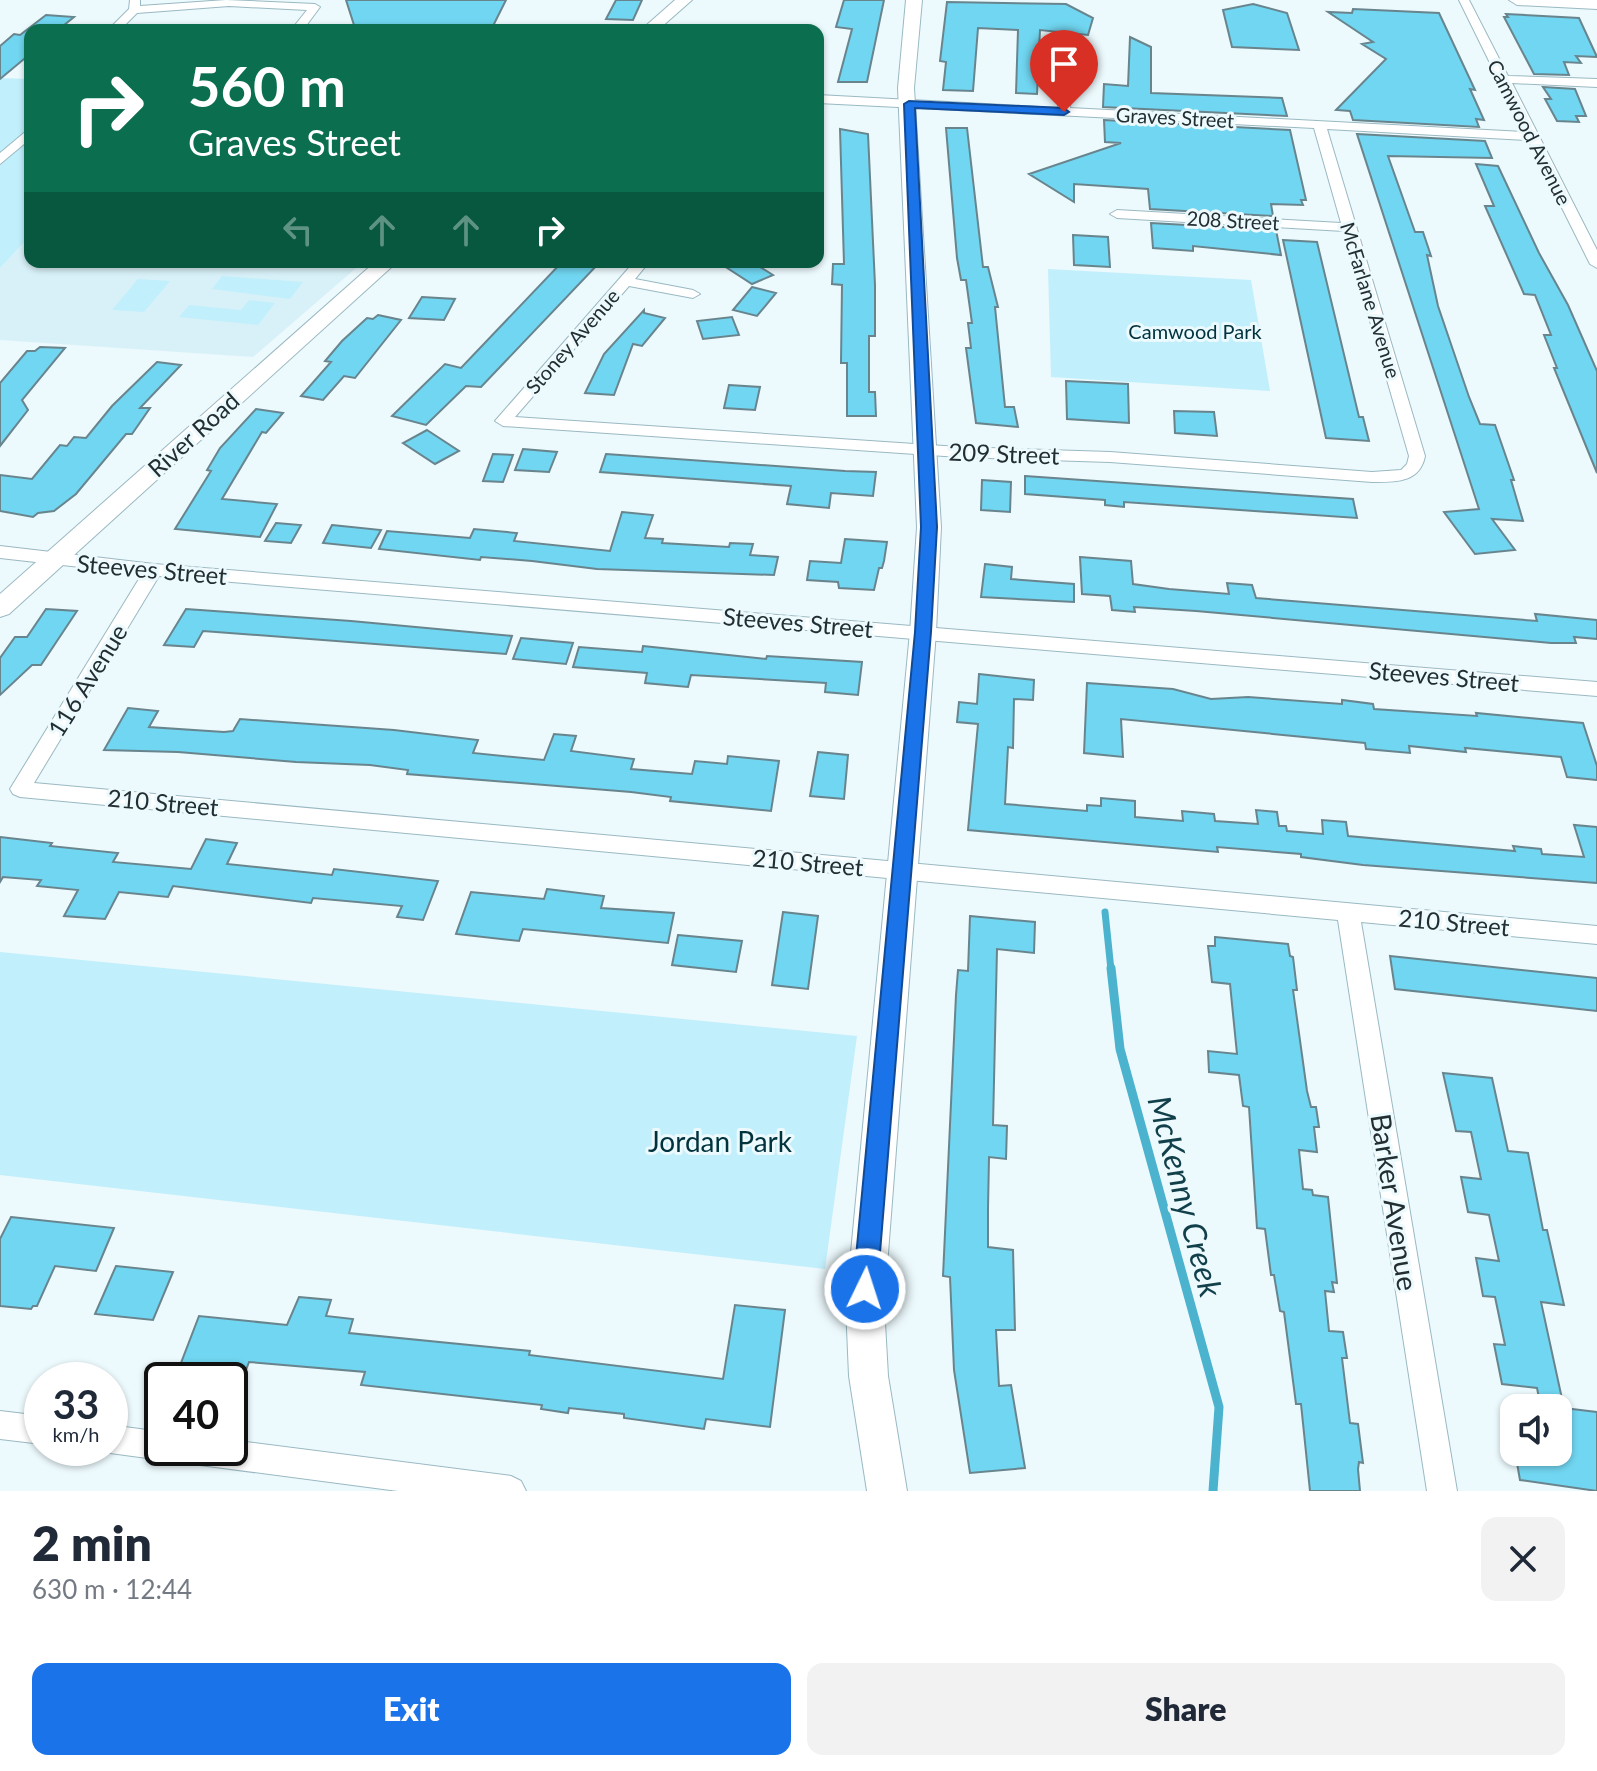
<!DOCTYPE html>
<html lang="en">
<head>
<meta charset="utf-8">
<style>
	:root { --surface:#fff; --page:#f2f2f3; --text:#1f2937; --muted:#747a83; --accent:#1a73e8 }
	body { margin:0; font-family:Lato,sans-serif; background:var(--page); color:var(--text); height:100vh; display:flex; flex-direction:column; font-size:30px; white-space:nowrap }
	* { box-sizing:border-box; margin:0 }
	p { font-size:26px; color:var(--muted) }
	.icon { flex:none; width:44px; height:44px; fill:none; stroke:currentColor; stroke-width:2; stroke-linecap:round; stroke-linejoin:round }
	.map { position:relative; height:1491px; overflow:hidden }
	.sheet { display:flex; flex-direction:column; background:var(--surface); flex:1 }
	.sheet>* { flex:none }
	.banner { position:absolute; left:24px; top:24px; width:800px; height:244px; border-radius:16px; box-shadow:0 2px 6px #0004; background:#0b6e4f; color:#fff; overflow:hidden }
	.controls { position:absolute; left:1500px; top:1394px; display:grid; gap:16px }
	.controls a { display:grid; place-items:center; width:72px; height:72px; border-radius:16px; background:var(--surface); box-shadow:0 2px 6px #0004; font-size:40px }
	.speed { position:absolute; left:24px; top:1362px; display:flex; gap:16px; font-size:40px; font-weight:700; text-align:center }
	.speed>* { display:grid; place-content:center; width:104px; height:104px; border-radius:50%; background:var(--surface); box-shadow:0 2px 6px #0004; line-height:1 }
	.speed small { font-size:20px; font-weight:400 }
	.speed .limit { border:4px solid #111; border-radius:12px; background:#fff; color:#111 }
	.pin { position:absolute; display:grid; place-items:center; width:68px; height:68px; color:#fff; margin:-82px -34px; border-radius:50% 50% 50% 0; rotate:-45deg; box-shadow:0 0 8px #0007 }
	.pin .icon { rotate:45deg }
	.me { position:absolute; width:88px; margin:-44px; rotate:4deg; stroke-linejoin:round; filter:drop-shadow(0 0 6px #0008) }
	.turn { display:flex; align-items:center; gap:28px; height:168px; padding:0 32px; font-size:36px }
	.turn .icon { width:104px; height:104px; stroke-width:2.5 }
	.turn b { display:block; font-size:56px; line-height:68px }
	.lanes { display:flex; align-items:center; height:76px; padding:0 32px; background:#0003; justify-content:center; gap:40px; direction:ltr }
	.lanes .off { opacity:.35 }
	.round { display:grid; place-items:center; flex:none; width:84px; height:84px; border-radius:16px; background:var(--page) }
	.head { display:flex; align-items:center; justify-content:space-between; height:136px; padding:0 32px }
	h1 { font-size:48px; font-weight:800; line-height:60px }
	.cta { display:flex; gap:16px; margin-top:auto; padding:16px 32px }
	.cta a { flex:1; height:92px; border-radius:16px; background:var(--accent); color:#fff; font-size:32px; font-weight:800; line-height:92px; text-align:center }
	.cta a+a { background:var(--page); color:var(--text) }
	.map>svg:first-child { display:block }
	.built { fill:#d8f1f8 }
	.green { fill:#c2effc }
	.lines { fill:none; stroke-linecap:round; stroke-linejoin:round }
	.stream-far1 { stroke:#4bb3cd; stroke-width:7 }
	.stream { stroke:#4bb3cd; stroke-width:9 }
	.building { fill:#71d6f1; stroke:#68858e; stroke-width:2 }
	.street-casing { stroke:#9ab9c2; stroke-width:2 }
	.secondary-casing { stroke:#9ab9c2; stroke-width:2 }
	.street { fill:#fff; fill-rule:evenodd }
	.secondary { fill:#fff; fill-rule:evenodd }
	.route { fill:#1a73e8; stroke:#114b97; stroke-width:2 }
	.labels { text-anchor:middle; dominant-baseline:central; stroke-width:6; stroke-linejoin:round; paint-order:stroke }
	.far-street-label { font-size:20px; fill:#222e32; stroke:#ecf9fd }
	.far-park-label { font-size:20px; fill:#01333e; stroke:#ecf9fd }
	.street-label { font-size:24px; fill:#222e32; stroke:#ecf9fd }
	.near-park-label { font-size:28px; fill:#01333e; stroke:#ecf9fd }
	.near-street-label { font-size:28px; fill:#222e32; stroke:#ecf9fd }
	.near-water-label { font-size:32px; font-style:italic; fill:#11404b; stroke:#ecf9fd }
</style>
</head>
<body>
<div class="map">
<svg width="1597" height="1491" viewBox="0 0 1597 1491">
	<rect width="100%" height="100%" fill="#ecf9fd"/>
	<path class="built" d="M30 236V262H363L253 357 0 340V268Z"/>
	<path class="green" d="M0 78 30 79V236L0 268Z
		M1048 269 1251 280 1270 391 1051 377Z
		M222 276 303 282 290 299 212 289Z
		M138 279 170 281 144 312 112 310Z
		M249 300 275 303 258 325 179 317 189 305 241 310Z
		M0 952 857 1036 825 1269 0 1175Z"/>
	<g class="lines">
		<path class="stream-far1" d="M1105 912 1111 970"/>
		<path class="stream" d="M1111 968 1120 1049 1219 1407 1213 1491"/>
	</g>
	<path class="building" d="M346 0H506L491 30 354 25Z
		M616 0H642L633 20 606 19Z
		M844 0H884L867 82H838L852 29 836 27Z
		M947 2 1066 4 1093 18 1088 35 1040 30 1037 94 1016 93 1018 30 978 28 973 91 943 90 946 62 940 61Z
		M1253 4 1287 13 1299 50 1232 47 1223 10Z
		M1353 9 1439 13 1475 90 1470 89 1484 120 1476 119 1479 127 1353 120 1350 111 1336 110 1386 59 1362 44 1373 42 1328 12 1352 13Z
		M1506 14 1579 18 1597 57 1576 56 1581 63 1564 62 1569 75 1534 74 1504 17H1508Z
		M46 15 74 17 58 30H30V54L0 79V46L14 34 20 35Z
		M1130 37 1151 47V93L1282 98 1287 116 1103 107 1104 84 1128 86Z
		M1543 87 1575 89 1586 116H1576L1579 122 1557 121 1545 99H1551Z
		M1104 120 1290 130 1306 200H1301L1303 205 1271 204 1273 216 1150 209 1148 189 1074 184V202L1029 174 1121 143 1105 142Z
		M946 128H967L983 267H988L998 307H995L1005 407H1014L1018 427 976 423 966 348H971L968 323H972L966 280H961L957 258Z
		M840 129 868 134 875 285V336H869V392H875L876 416H847V363H841L842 285 832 284 833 264H844Z
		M1357 134 1485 141 1492 158 1388 156 1415 232H1423L1431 256 1427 255 1438 306 1469 397 1480 424 1495 425 1514 480H1511L1523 521 1492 519 1515 550 1475 554 1444 512 1479 509Z
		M1476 164 1498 166 1539 253 1568 305 1597 371V473L1554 368H1557L1544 335H1551L1535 295 1524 294 1485 206H1494Z
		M1151 223 1276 230 1281 255 1193 246V251L1153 248Z
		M1073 235 1108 237 1110 267 1074 265Z
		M1283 240 1317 242 1359 417H1363L1369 441 1326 438Z
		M562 262H600L481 387 466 386 426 425 392 416 445 364 461 368Z
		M718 262H752L773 275 752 284Z
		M752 287 776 293 757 316 733 310Z
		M422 297 455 299 444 320 409 318Z
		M644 310V313L665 318 642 346 633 344 614 395 585 393 604 354Z
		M378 315 401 320 355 378 344 376 323 400 301 396 331 362 325 361 342 341 367 318 373 319Z
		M732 317 739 335 703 339 697 321Z
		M40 347 65 348 22 400 28 410 0 446V383L27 351H35Z
		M157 362 181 365 140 408H150L132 434H126L76 494 54 511 38 513 33 517 0 511V475L32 479 60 445 67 446 74 437 86 438 112 406Z
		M1066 381 1128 384 1129 423 1067 419Z
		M729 385 760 387 755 410 724 408Z
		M256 409 283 413 266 433 262 432 222 499 277 504 260 537 175 529 211 471 207 470 220 448Z
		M1174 411 1214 412 1217 436 1175 433Z
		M427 430 459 451 435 464 403 443Z
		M523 449 557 452 549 472 515 470Z
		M493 454 513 455 503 482 483 481Z
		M606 454 845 471 876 472 873 496 831 493 829 508 787 504 791 486 600 472Z
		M1025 476 1353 499 1357 518 1124 502V507L1105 505V500L1025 494Z
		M982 480 1011 482 1010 512 981 510Z
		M622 512 653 515 645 538 663 539 662 543 729 547 730 543 753 544 750 555 778 557 774 575 597 569 532 561 481 557 480 560 379 549 387 531 470 538 474 529 517 533 514 541 610 551Z
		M276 523 301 525 291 543 265 541Z
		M332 525 381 530 371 548 323 543Z
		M845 539 887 542 884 561 882 568H879L874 590 839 588 838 582 807 580 810 561 841 563Z
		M1080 557 1131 561 1133 584 1169 589 1229 594 1227 583 1252 585 1256 598 1537 621 1535 614 1597 620V639L1574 637 1576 643H1551L1196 611 1134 607 1135 612 1112 610 1110 596 1082 594Z
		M985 564 1012 567 1011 579 1074 584V602L981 597Z
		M46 609 77 611 41 665H32L0 695V658L15 637H27Z
		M186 609 351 621 512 636 506 654 203 631 194 647 164 645Z
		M521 638 573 643 566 664 513 659Z
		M643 646 766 659 767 656 862 662 858 695 825 692 826 683 691 675 688 687 645 683 647 673 573 667 579 647 642 652Z
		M979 674 1034 680 1033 700 1014 699 1013 748 1008 747 1005 804 1087 811V805L1101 806V798L1135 801V817L1183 821 1182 811 1214 814 1215 821 1258 824 1256 810 1277 812 1279 826H1286L1287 831 1323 834 1322 820 1346 822 1348 836 1515 851 1513 846 1541 849 1542 854 1584 857 1574 825 1597 827V883L1363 865 1301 857V854L1217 847 1218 852 968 830 978 724 957 722 959 702 977 704Z
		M1087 683 1173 689 1211 699 1248 697 1342 704V700L1373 704 1374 709 1477 716 1476 713 1583 723 1597 766V780L1567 777 1561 757 1465 748 1466 752 1409 746 1410 753 1366 749 1365 743 1121 719 1123 757 1084 753Z
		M128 708 158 711 149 727 224 732 233 731 240 719 394 730 478 740 473 753 544 760 554 734 576 736 571 751 634 759 631 769 692 774 695 761 727 764 728 756 779 761 771 811 670 801 671 797 631 792 407 774 408 770 370 765 296 762 178 752 104 750Z
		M818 752 848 755 844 799 810 796Z
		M0 837 52 843 50 846 118 853 113 862 191 869 206 839 237 843 227 864 332 875 334 869 438 881 423 920 397 917 402 906 313 898 311 903 173 886 168 897 119 892 105 919 64 916 78 890 37 886 41 880 3 877 0 882Z
		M547 889 604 896 601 908 674 913 668 943 523 929 519 941 456 934 471 892 544 899Z
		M783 912 818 916 808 989 772 985Z
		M970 916 1035 922 1034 953 997 949 993 1125 1007 1126 1006 1159 989 1157 988 1208V1247L1013 1250 1015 1330H996L999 1386 1011 1385 1025 1468 970 1473 954 1370 950 1277 943 1276 956 995 958 970 968 971Z
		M678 935 742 941 736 972 672 965Z
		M1215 937 1288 944 1290 956 1293 957 1297 990H1293L1307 1091 1311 1107H1316L1319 1127H1314L1317 1152 1299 1150 1303 1189 1312 1190 1313 1195 1328 1197 1337 1283 1332 1282 1334 1292 1325 1291 1329 1331 1343 1332 1347 1358H1342L1350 1423 1358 1424 1363 1463 1359 1462 1358 1469 1360 1491H1310L1301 1404H1296L1284 1312 1280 1311 1274 1275H1271L1265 1229 1257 1228 1249 1107 1243 1106 1239 1075 1209 1072 1208 1051 1237 1054 1230 984 1212 982 1208 946H1215Z
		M1390 956 1597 978V1011L1395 989Z
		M1443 1073 1492 1078 1508 1151 1528 1153 1543 1230H1547L1564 1305 1541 1302 1564 1408 1597 1412V1491L1520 1480 1515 1452H1558V1408H1541L1537 1388 1502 1384 1494 1344 1505 1345 1495 1297 1483 1296 1476 1258 1499 1261 1489 1215 1468 1212 1461 1177 1481 1179 1471 1132 1456 1131Z
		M11 1217 114 1228 96 1271 55 1266 37 1306H33L31 1309 0 1306V1239Z
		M116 1266 173 1272 153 1320 95 1314Z
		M299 1297 331 1300 326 1316 353 1319 349 1333 530 1351 529 1355 723 1379 735 1305 785 1310 770 1427 706 1419 704 1429 624 1418V1414L569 1408 568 1413 541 1409 542 1405 361 1385 365 1372 249 1362 246 1370 181 1363 199 1316 287 1325Z"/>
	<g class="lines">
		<defs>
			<path id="street" d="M130 0H140V6L226 0 315 4 320 7 303 30H291L307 10 229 6 137 13 120 30H108L129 9Z
				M1459 0H1469L1508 76 1597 79V87L1512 83 1597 250V268L1590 264 1528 140 1327 129 1425 456C1420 483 1395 482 1372 482L1110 462 959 457 503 426 495 421 634 262H649L635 279 693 290 700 294 693 298 629 286 515 417 959 447 1110 452 1372 472 1401 470 1407 464 1409 456 1344 231 1117 218 1110 214 1117 210 1341 223 1314 128 818 103V95L1058 108 1061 65 1075 41 1079 40 1085 43 1073 65 1070 108 1524 132Z
				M30 128V139L0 164V153Z
				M0 546 154 564 1597 682V696L159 576 34 783 1597 926V944L1361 922 1457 1491H1427L1338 920 20 797 13 794 10 789 142 574 0 558Z
				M0 1411 42 1416V1444L0 1439Z
				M110 1425 162 1432V1448H230V1440L511 1476 521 1481 526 1491H398L177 1462 167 1458 162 1460 110 1453 99 1448H110Z"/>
			<path id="secondary" d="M675 0H692L658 30H641Z
				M906 0H922L914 88 941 527 936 632 884 1305 888 1376 907 1491H867L849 1376 846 1305 910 632 917 527 898 88Z
				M1509 0H1597V9L1517 5Z
				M375 262H397L9 614 0 617V594Z"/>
		</defs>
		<use href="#street" class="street-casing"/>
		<use href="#secondary" class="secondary-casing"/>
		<use href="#street" class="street"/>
		<use href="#secondary" class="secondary"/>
	</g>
	<path class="route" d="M909 101 1064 108 1069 112 1064 115 915 108 937 527 931 632 877 1289 874 1297 865 1301 857 1297 853 1289 915 632 921 527 904 104Z"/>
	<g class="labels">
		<g class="far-street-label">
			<text transform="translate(1175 117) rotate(3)">Graves Street</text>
			<text transform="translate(1530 132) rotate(63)">Camwood Avenue</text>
			<text transform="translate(1233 220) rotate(3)">208 Street</text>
			<text transform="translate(1371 300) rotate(73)">McFarlane Avenue</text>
			<text transform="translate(572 341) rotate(-49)">Stoney Avenue</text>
		</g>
		<g class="far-park-label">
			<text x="1195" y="331">Camwood Park</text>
		</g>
		<g class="street-label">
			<text transform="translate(193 434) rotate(-42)">River Road</text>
			<text transform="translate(1004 453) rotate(2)">209 Street</text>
			<text transform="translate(152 569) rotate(5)">Steeves Street</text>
			<text transform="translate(798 622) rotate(5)">Steeves Street</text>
			<text transform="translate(1444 676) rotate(5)">Steeves Street</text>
			<text transform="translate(87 680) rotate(-58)">116 Avenue</text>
			<text transform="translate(163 802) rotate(5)">210 Street</text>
			<text transform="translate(808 862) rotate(5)">210 Street</text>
			<text transform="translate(1454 922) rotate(5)">210 Street</text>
		</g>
		<g class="near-park-label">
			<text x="720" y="1141">Jordan Park</text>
		</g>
		<g class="near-street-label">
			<text transform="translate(1395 1202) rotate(81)">Barker Avenue</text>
		</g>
		<g class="near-water-label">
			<text transform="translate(1186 1196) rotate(75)">McKenny Creek</text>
		</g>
	</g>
</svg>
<div class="controls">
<a><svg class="icon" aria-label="sound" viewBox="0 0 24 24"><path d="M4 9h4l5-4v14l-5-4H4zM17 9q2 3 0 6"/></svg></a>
</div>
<div class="speed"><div>33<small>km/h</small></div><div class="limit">40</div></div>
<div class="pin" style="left:1064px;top:112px;background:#d93025"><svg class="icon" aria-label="arrive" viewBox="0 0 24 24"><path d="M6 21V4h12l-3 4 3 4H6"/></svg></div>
<svg class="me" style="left:865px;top:1289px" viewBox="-20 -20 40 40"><circle r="17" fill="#1a73e8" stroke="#fff" stroke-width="3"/><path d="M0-11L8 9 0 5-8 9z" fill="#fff"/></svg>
<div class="banner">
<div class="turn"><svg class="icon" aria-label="right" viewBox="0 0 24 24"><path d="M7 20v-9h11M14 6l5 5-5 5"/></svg><div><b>560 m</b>Graves Street</div></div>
<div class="lanes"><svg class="icon off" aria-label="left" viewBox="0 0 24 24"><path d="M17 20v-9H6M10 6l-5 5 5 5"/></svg><svg class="icon off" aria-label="ahead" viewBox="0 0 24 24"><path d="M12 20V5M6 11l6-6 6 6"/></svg><svg class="icon off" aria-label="ahead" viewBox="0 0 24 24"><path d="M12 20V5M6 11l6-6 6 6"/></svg><svg class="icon" aria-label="right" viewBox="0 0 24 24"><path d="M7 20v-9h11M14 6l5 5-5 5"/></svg></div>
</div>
</div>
<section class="sheet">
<div class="head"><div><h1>2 min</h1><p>630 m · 12:44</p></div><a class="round"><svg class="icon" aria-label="close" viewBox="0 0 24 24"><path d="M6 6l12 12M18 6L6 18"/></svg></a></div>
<div class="cta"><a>Exit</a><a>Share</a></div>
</section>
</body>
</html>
